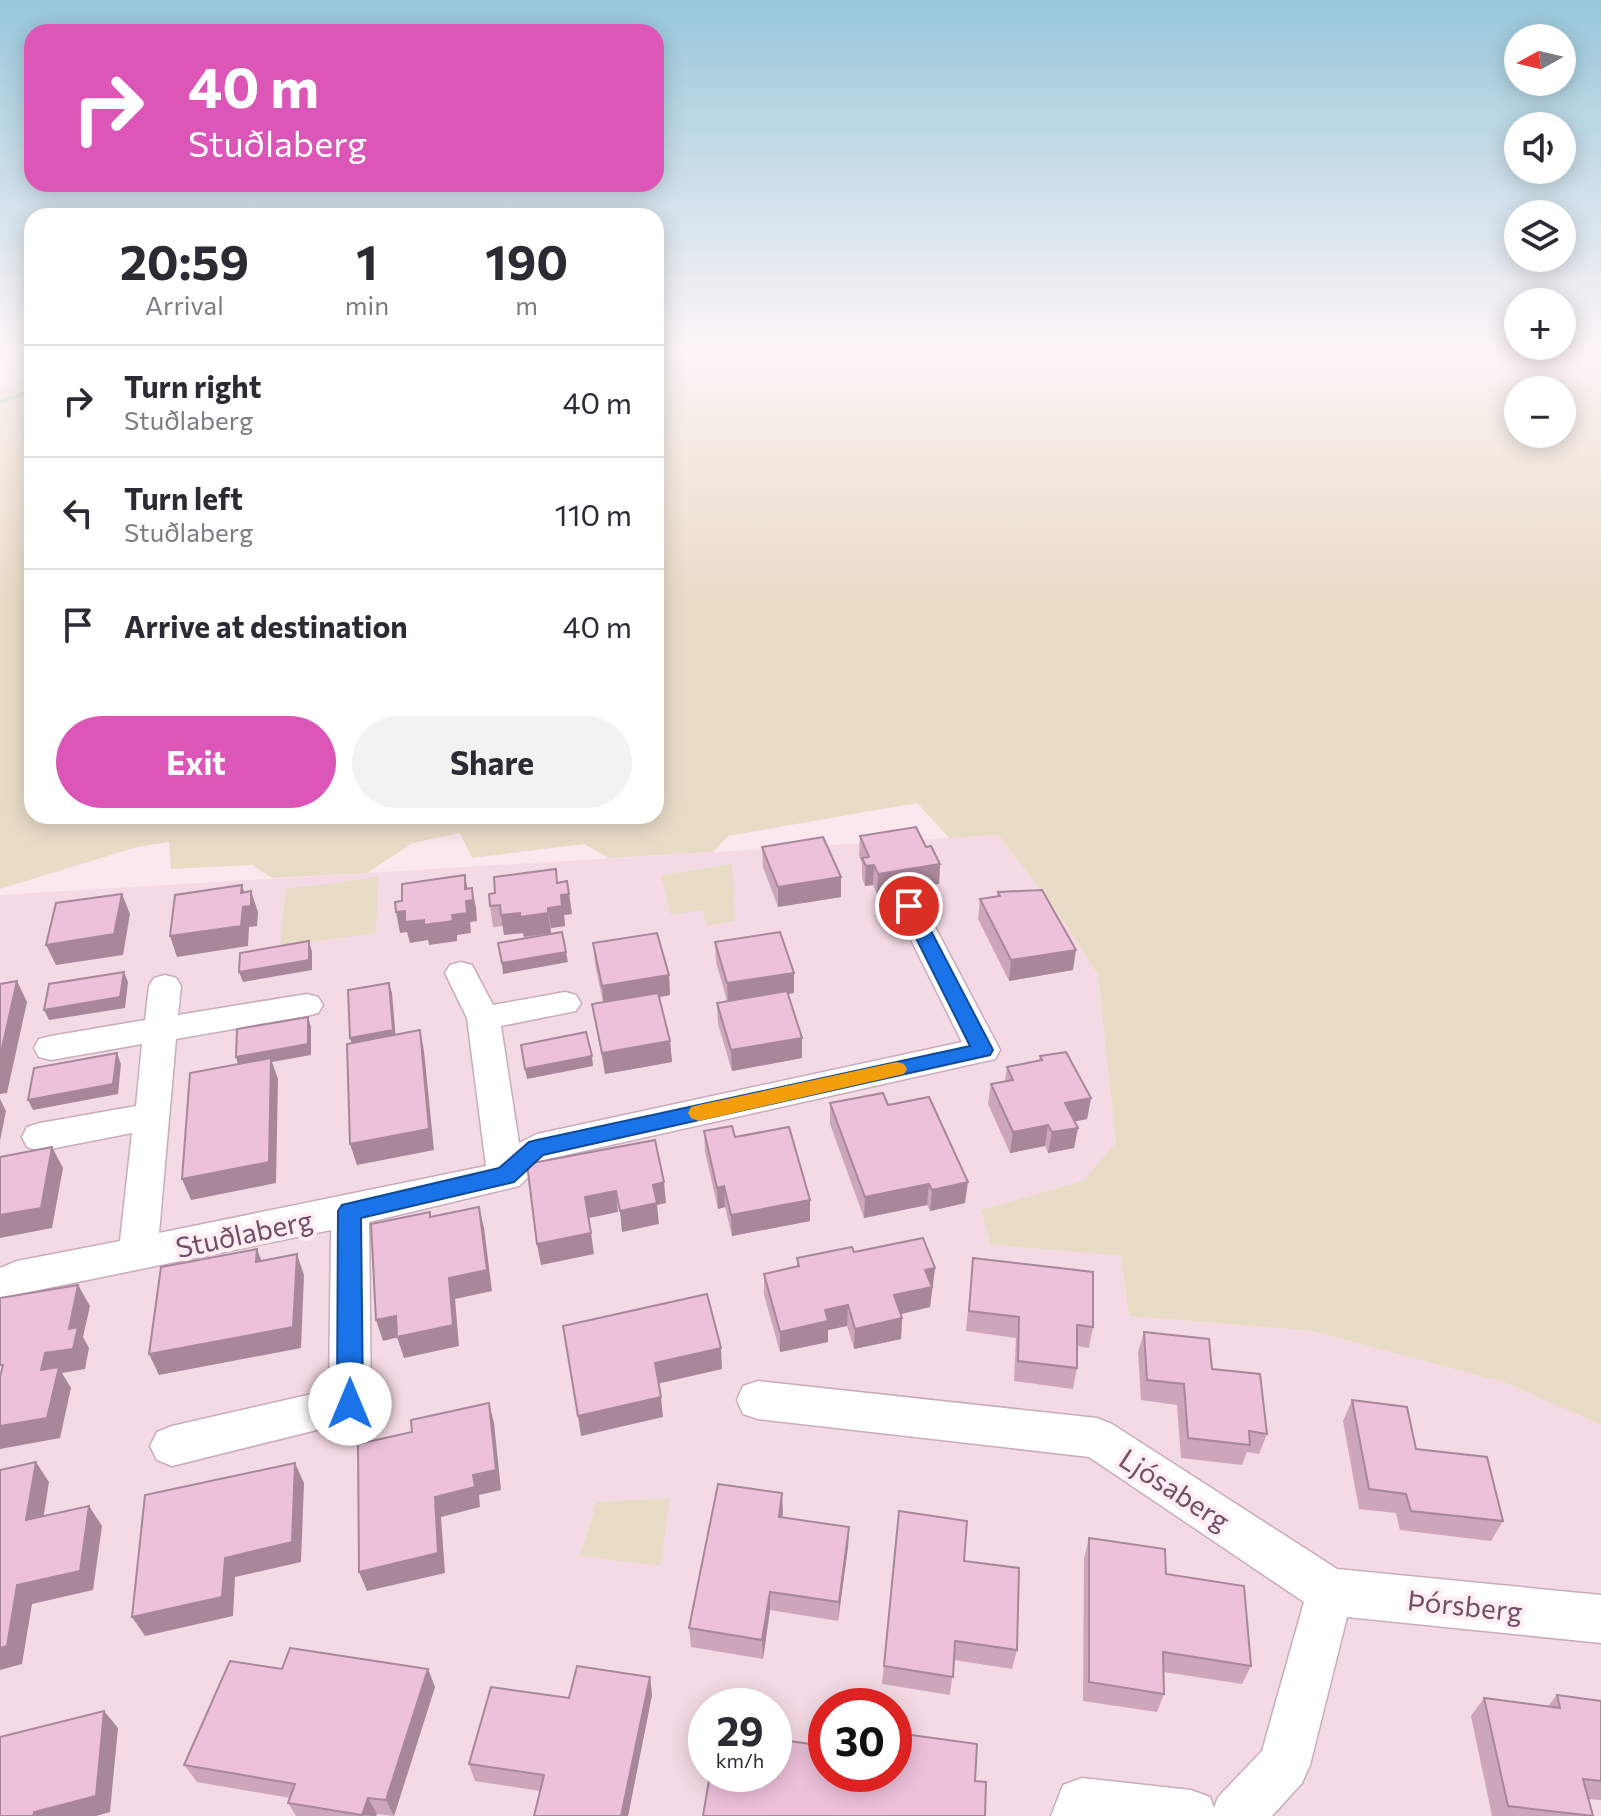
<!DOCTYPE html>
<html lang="en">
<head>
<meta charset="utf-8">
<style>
	:root { --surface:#fff; --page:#f2f2f3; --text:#2b2b33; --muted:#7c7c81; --line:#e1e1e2; --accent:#dc56b7 }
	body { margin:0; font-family:Commissioner,sans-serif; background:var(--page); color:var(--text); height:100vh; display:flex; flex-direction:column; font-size:30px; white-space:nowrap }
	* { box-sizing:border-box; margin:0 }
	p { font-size:26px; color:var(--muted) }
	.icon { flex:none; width:44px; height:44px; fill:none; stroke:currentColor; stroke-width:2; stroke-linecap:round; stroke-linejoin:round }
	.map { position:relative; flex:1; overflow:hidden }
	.sheet { position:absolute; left:24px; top:208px; width:640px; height:616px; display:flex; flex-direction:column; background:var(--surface); border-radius:24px; box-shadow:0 4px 20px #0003 }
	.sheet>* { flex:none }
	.banner { position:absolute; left:24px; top:24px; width:640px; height:168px; border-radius:24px; box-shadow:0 4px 20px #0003; background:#dc56b7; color:#fff; overflow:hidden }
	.needle { width:52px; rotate:262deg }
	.controls { position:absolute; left:1504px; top:24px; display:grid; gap:16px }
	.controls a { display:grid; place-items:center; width:72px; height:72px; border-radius:50%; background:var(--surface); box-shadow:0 4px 20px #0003; font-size:40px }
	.speed { position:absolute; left:688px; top:1688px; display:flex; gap:16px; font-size:40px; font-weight:700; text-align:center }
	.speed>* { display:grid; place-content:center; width:104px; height:104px; border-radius:50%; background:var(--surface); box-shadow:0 4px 20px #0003; line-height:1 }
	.speed small { font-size:20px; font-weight:400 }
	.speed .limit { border:12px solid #d22; background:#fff; color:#111 }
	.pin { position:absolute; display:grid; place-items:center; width:68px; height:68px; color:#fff; margin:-34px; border:4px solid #fff; border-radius:50%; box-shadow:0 2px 8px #0007 }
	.me { position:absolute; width:88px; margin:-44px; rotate:0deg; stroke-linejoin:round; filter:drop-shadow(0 0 6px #0008) }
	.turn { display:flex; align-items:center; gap:28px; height:168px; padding:0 32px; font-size:36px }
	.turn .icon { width:104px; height:104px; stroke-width:2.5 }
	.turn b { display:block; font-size:56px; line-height:68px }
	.eta { display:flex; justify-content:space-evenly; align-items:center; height:136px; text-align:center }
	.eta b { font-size:48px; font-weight:700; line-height:56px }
	.cta { display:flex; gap:16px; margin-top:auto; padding:16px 32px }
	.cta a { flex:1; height:92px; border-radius:48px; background:var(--accent); color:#fff; font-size:32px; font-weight:700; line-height:92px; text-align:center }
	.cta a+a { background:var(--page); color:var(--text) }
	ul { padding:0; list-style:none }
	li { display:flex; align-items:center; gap:24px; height:112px; padding:0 32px; border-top:2px solid var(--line) }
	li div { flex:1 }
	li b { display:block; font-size:30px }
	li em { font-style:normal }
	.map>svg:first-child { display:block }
	.residential { fill:#f4dae4; fill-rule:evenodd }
	.green { fill:#e8dcc7; fill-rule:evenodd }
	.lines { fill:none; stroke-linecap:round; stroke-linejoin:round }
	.stream { fill:#a4d4ae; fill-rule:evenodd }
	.street-casing { stroke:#c9acbb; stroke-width:3 }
	.street { fill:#fff; fill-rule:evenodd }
	.wall { fill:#cda6bb }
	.shaded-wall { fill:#a78799 }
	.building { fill:#eec1da; stroke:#a78799; stroke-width:2 }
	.route { fill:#1a73e8; stroke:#114b97; stroke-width:2 }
	.slow { fill:#f59e0b }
	.labels { text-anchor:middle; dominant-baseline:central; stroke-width:8; stroke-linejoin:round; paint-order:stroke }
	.near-street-label { font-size:28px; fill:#734e64; stroke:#feeef3 }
</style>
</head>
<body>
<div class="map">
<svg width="1601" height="1816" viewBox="0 0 1601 1816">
	<rect width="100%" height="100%" fill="#fbe8ee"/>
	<path class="residential" d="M998 835 1055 908 1098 975 1116 1142 1083 1181 982 1210 991 1245 1121 1256 1129 1316 1312 1331 1509 1384 1601 1425V1816H0V895ZM706 1706H774V1774H706ZM826 1706H894V1774H826Z"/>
	<path class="green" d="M656 345H1601V1425L1509 1384 1312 1331 1129 1316 1121 1256 991 1245 981 1210 1083 1181 1116 1142 1098 975 1055 908 998 835 949 838 917 803 728 836 713 852 609 858 584 844 472 858 460 833 413 843 367 873 272 878 252 865 171 869 169 842 137 847 0 889V388L32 378V816H656ZM1518 390H1562V434H1518Z
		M732 864 735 921 707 926 702 910 671 915 661 875Z
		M378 877 376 933 280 946 286 889Z
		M670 1498 660 1566 580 1556 597 1502Z"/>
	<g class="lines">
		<path class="stream" d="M656 345H662L656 347Z
			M32 389V393L0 404V400Z"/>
		<defs>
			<path id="street" d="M909 896 920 899 924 906 1000 1050 995 1059 548 1159 519 1186 369 1222 371 1404 365 1418 172 1466 157 1460 150 1446 157 1432 172 1426 329 1390 331 1230 24 1293 0 1303V1268L17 1261 120 1241 132 1133 40 1151 27 1147 22 1137 27 1127 40 1123 136 1106 142 1044 51 1060 39 1057 34 1048 39 1039 51 1036 145 1020 149 986 154 978 165 975 176 978 181 986 178 1015 307 994 318 997 323 1005 318 1013 307 1016 176 1039 159 1233 486 1166 467 1018 445 973 450 965 461 962 472 965 493 1005 565 992 576 995 581 1003 576 1011 501 1026 519 1143 537 1134 962 1042 894 906 898 899Z
				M758 1381 1097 1418 1112 1424 1337 1569 1601 1595V1643L1347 1617 1310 1765 1302 1783 1272 1816H1051L1063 1785 1082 1778 1191 1790 1210 1797 1214 1808 1218 1797 1262 1751 1304 1602 1089 1457 758 1419 743 1414 737 1400 743 1386Z"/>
		</defs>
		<use href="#street" class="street-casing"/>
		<use href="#street" class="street"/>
	</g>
	<path class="wall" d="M860 836 926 847 940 864 939 884 877 894 873 885 865 886 862 878V863L859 856Z
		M762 847 841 877V897L778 907 763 867Z
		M567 881 572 914 564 915 565 926 551 928V933L524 937 523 933 504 935 503 926 493 927 490 906 495 893Z
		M998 892 1073 970 1009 981 978 919 980 899 997 896Z
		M715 942 794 993 788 994 802 1058 732 1071 718 1024 717 1003 727 1001 716 962Z
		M593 943 669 975 670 995 659 997 670 1041 672 1062 605 1074 592 1004 603 1002 595 964Z
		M1040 1056 1091 1098 1087 1119 1075 1121 1078 1128 1074 1148 1048 1153 1045 1146 1010 1153 988 1104 991 1084 1005 1081 1007 1067 1039 1061Z
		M830 1103 888 1105 965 1203 930 1211 927 1205 864 1218 830 1124Z
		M704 1131 735 1137 810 1200V1221L732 1236 725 1207 718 1209 705 1152Z
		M854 1252 935 1268 930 1307 901 1314 902 1318 901 1339 854 1349 847 1326 828 1330V1342L780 1352 764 1295V1274L797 1267V1258Z
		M973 1258 1093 1327 1089 1348 1077 1346V1368L1073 1389 1014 1381 1016 1338 966 1331Z
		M1144 1332 1212 1369 1267 1434 1259 1454 1247 1452 1242 1465 1181 1458 1177 1405 1141 1400 1138 1352Z
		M1352 1400 1416 1449 1503 1521 1491 1541 1400 1530 1396 1513 1359 1509 1343 1421Z
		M899 1511 964 1561 1017 1650 1012 1669 954 1660 950 1695 882 1684Z
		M783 1513 782 1518 849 1527 848 1547 838 1621 770 1610 763 1659 691 1647 689 1628Z
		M1089 1538 1166 1574 1251 1666 1242 1684 1164 1672V1694L1157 1712 1083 1701 1084 1558Z
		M282 1669 435 1687 394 1816 377 1814 376 1816H296L288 1803 290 1798 197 1782 184 1765Z
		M650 1677 652 1695 628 1816H534L540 1791 475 1781 469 1764 569 1698Z
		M1557 1695 1601 1701V1800L1588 1799 1593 1816H1492L1471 1716 1484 1698 1548 1706Z"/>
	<path class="shaded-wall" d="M940 864 939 884 877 894 878 874Z
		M874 865 873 885 865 886 866 866Z
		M465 875 469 896 472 888 476 908 477 921 470 922 471 933 457 935V941L429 945 428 940 410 943 407 932 400 933 396 912 405 911 452 915 465 889Z
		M841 877V897L778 907V887Z
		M242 885 248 906 251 891 258 912 257 926 249 927 248 946 177 957 170 936 241 893Z
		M122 894 130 914 123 955 56 965 46 945Z
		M569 894 572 914 564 915 565 926 551 928 548 908 561 895Z
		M520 913H548L551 933 524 937 523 933 504 935 501 915Z
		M309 941 312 952V970L243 982 239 972Z
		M1076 950 1073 970 1009 981 1011 960Z
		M566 952 568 962 503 974 502 963Z
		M124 972 128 982 125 1008 49 1020 44 1010Z
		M794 973V993L728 1004 727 983Z
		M669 975 670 995 604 1007 602 986Z
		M17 981 27 1002 7 1093 0 1094V1057Z
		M389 983 392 993 396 1041 353 1048 350 1038Z
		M308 1017 311 1027V1055L272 1062 278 1079 276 1183 191 1200 182 1179 239 1068 236 1057Z
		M420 1030 424 1051 434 1150 357 1165 350 1144Z
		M802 1038V1058L732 1071 731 1050Z
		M670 1041 672 1062 605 1074 602 1053Z
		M117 1053 121 1064 118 1094 33 1110 28 1100Z
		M592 1056 593 1066 527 1079 525 1069Z
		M1091 1098 1087 1119 1062 1124 1065 1103Z
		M0 1099 6 1111 0 1141Z
		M1048 1125 1045 1146 1010 1153 1013 1132Z
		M1078 1128 1074 1148 1048 1153 1052 1132Z
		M52 1147 63 1168 52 1228 0 1238V1215Z
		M664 1182 666 1203 657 1205 659 1224 622 1232 620 1211 653 1185Z
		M968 1182 965 1203 930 1211 932 1190Z
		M929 1184 927 1205 864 1218 865 1197Z
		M724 1186 725 1207 718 1209 717 1188Z
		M616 1191 618 1212 589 1218 585 1197Z
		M810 1200V1221L732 1236 731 1215Z
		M479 1207 484 1228 492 1291 455 1299 459 1346 404 1358 397 1337Z
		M591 1233 594 1254 541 1265 537 1244Z
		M257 1249 265 1270 256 1262Z
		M297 1254 304 1275 301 1348 159 1375 149 1354Z
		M935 1268 930 1307 893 1316 894 1295 925 1270Z
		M78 1285 90 1306 83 1337 89 1348 85 1369 62 1373 71 1388 60 1438 0 1449V1426L41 1370 45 1353 69 1329Z
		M848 1305 847 1326 828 1330V1342L780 1352V1332L825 1310Z
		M396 1316 403 1336 383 1341 376 1320Z
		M902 1318 901 1339 854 1349 855 1329Z
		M721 1348 722 1369 657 1384 655 1363Z
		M661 1397 663 1417 581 1436 578 1416Z
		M489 1403 494 1423 501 1490 479 1495 480 1507 441 1517 445 1573 367 1591 359 1572 435 1497 473 1475Z
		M36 1462 49 1482 40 1539 26 1520Z
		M295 1463 304 1483 301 1562 235 1577 233 1616 145 1636 132 1617 225 1558Z
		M782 1493 783 1513 779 1537V1517Z
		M89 1506 102 1526 93 1590 32 1604 22 1664 0 1670V1648L17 1585Z
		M849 1527 848 1547 838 1621 839 1602Z
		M770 1592V1610L763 1659 762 1640Z
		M428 1669 435 1687 394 1816 386 1800Z
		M650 1677 652 1695 628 1816H621Z
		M104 1711 118 1728 110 1812 96 1816H33L34 1812Z
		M368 1798 377 1814 376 1816 362 1815Z"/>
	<path class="building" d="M916 827 926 847 931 846 940 864 878 874 874 865 866 866 862 858 869 857 860 836Z
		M823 837 841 877 778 887 762 847Z
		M556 869 557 883 567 881 569 894 561 895 562 906 548 908V913L520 917V913L501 915 500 905 490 906 489 894 495 893 494 877Z
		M465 875V889L472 888 473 900 466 901 467 913 452 915 453 921 424 925V920L405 922V911L396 912 395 902 402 901V884Z
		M242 885 241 893 251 891V906L243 907 241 926 170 936 175 895Z
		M1042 890 1076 950 1011 960 980 899 1000 896 998 892Z
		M122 894 114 934 46 945 56 903Z
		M562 932 566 952 502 963 498 943Z
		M780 932 794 973 727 983 715 942Z
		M657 933 669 975 602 986 593 943Z
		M309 941V960L239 972 240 953Z
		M124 972 120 997 44 1010 49 984Z
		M17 981 0 1057V984Z
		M389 983 393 1030 350 1038 348 990Z
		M787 991 802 1038 731 1050 717 1003Z
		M658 993 670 1041 602 1053 592 1004Z
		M308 1017V1044L236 1057 237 1029Z
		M420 1030 429 1129 350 1144 347 1044Z
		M586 1032 592 1056 525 1069 521 1045Z
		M1066 1052 1091 1098 1065 1103 1078 1128 1052 1132 1048 1125 1013 1132 991 1084 1013 1080 1007 1067 1042 1060 1040 1056Z
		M117 1053 113 1084 28 1100 34 1068Z
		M271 1058 269 1162 182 1179 190 1073Z
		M883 1093 888 1105 929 1097 968 1182 932 1190 929 1184 865 1197 830 1103Z
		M732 1126 735 1137 789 1127 810 1200 731 1215 724 1186 717 1188 704 1131Z
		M655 1140 664 1182 653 1185 657 1203 620 1211 616 1191 585 1197 591 1233 537 1244 527 1164Z
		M52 1147 41 1208 0 1215V1157Z
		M479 1207 487 1270 449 1278 453 1325 397 1337 396 1316 376 1320 371 1224 430 1212V1217Z
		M923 1238 935 1268 925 1270 932 1287 894 1295 902 1318 855 1329 848 1305 825 1310 828 1321 780 1332 764 1274 799 1266 797 1258 852 1247 854 1252Z
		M257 1249 256 1262 297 1254 293 1327 149 1354 161 1267Z
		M973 1258 1093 1272V1327L1077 1325V1368L1018 1361 1019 1317 969 1311Z
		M78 1285 69 1329 78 1327 73 1349 45 1353 41 1370 59 1367 47 1418 0 1426V1377L3 1365H0V1298Z
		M707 1294 721 1348 655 1363 661 1397 578 1416 563 1326Z
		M1144 1332 1209 1339 1212 1369 1260 1374 1267 1434 1249 1431 1250 1445 1188 1438 1184 1384 1147 1380Z
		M1352 1400 1407 1407 1416 1449 1487 1457 1503 1521 1411 1511 1406 1494 1369 1489Z
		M489 1403 496 1470 473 1475 475 1487 435 1497 438 1553 359 1572 358 1444 412 1432 411 1420Z
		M36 1462 26 1520 89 1506 80 1571 17 1585 7 1646 0 1648V1470Z
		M295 1463 292 1542 225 1558 222 1597 132 1617 145 1495Z
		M718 1484 782 1493 779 1517 849 1527 839 1602 770 1592 762 1640 689 1628Z
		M899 1511 967 1521 964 1561 1019 1568 1017 1650 955 1641 953 1677 884 1666Z
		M1089 1538 1165 1549 1166 1574 1244 1586 1251 1666 1163 1652 1164 1694 1089 1682Z
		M290 1648 428 1669 386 1800 368 1798 362 1815 288 1803 295 1784 184 1765 230 1661 282 1669Z
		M577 1666 650 1677 621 1816H534L544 1775 469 1764 491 1687 569 1698Z
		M1557 1695 1601 1701V1781L1583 1779 1593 1816 1508 1806 1484 1698 1560 1708Z
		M104 1711 96 1796 34 1812 33 1816H0V1737Z
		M897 1733 977 1744 975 1781 986 1782 985 1816H703L710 1774H774V1739L826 1746V1774H894V1739H896Z"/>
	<linearGradient id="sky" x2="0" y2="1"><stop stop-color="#97c7da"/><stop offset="0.58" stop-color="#fdf5f7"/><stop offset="1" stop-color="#fdf5f7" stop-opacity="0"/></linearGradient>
	<rect width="1601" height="599" fill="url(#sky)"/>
	<path class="route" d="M909 900 918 906 993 1050 990 1055 543 1155 514 1182 361 1218 363 1404 359 1412 350 1415 341 1412 337 1404 338 1211 342 1205 499 1168 529 1142 537 1140 970 1046 900 906Z"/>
	<path class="slow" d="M897 1062 904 1064 907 1069 904 1074 699 1121 691 1118 688 1113 691 1107 699 1105Z"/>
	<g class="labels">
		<g class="near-street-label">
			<text transform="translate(244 1233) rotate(-12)">Stuðlaberg</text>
			<text transform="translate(1175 1489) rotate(33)">Ljósaberg</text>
			<text transform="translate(1465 1605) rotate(6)">Þórsberg</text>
		</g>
	</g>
</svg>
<div class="controls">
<a><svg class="needle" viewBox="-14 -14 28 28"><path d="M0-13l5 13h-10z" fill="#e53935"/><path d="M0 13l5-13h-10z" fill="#7c7c81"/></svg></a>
<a><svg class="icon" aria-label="sound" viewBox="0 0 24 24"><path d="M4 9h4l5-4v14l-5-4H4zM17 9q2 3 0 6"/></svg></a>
<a><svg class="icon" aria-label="layers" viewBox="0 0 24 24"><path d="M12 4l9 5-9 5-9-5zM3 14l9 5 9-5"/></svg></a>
<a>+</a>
<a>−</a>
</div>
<div class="speed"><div>29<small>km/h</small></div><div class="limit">30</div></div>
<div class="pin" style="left:909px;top:906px;background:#d93025"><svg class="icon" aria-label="arrive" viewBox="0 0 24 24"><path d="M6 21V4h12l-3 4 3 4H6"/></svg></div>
<svg class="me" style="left:350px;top:1404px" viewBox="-20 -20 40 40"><circle r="19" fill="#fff"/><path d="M0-13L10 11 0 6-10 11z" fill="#1a73e8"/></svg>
<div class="banner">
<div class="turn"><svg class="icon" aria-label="right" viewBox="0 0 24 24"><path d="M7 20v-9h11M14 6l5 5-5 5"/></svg><div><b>40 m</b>Stuðlaberg</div></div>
</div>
<section class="sheet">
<div class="eta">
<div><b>20:59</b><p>Arrival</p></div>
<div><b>1</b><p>min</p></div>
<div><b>190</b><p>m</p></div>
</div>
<ul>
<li><svg class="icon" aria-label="right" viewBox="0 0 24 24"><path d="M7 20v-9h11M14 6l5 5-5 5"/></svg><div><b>Turn right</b><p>Stuðlaberg</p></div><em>40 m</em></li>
<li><svg class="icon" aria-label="left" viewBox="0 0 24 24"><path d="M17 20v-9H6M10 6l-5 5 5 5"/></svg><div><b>Turn left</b><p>Stuðlaberg</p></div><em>110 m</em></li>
<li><svg class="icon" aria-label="arrive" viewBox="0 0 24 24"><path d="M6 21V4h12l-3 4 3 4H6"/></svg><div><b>Arrive at destination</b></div><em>40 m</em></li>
</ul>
<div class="cta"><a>Exit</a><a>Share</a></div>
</section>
</div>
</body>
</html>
